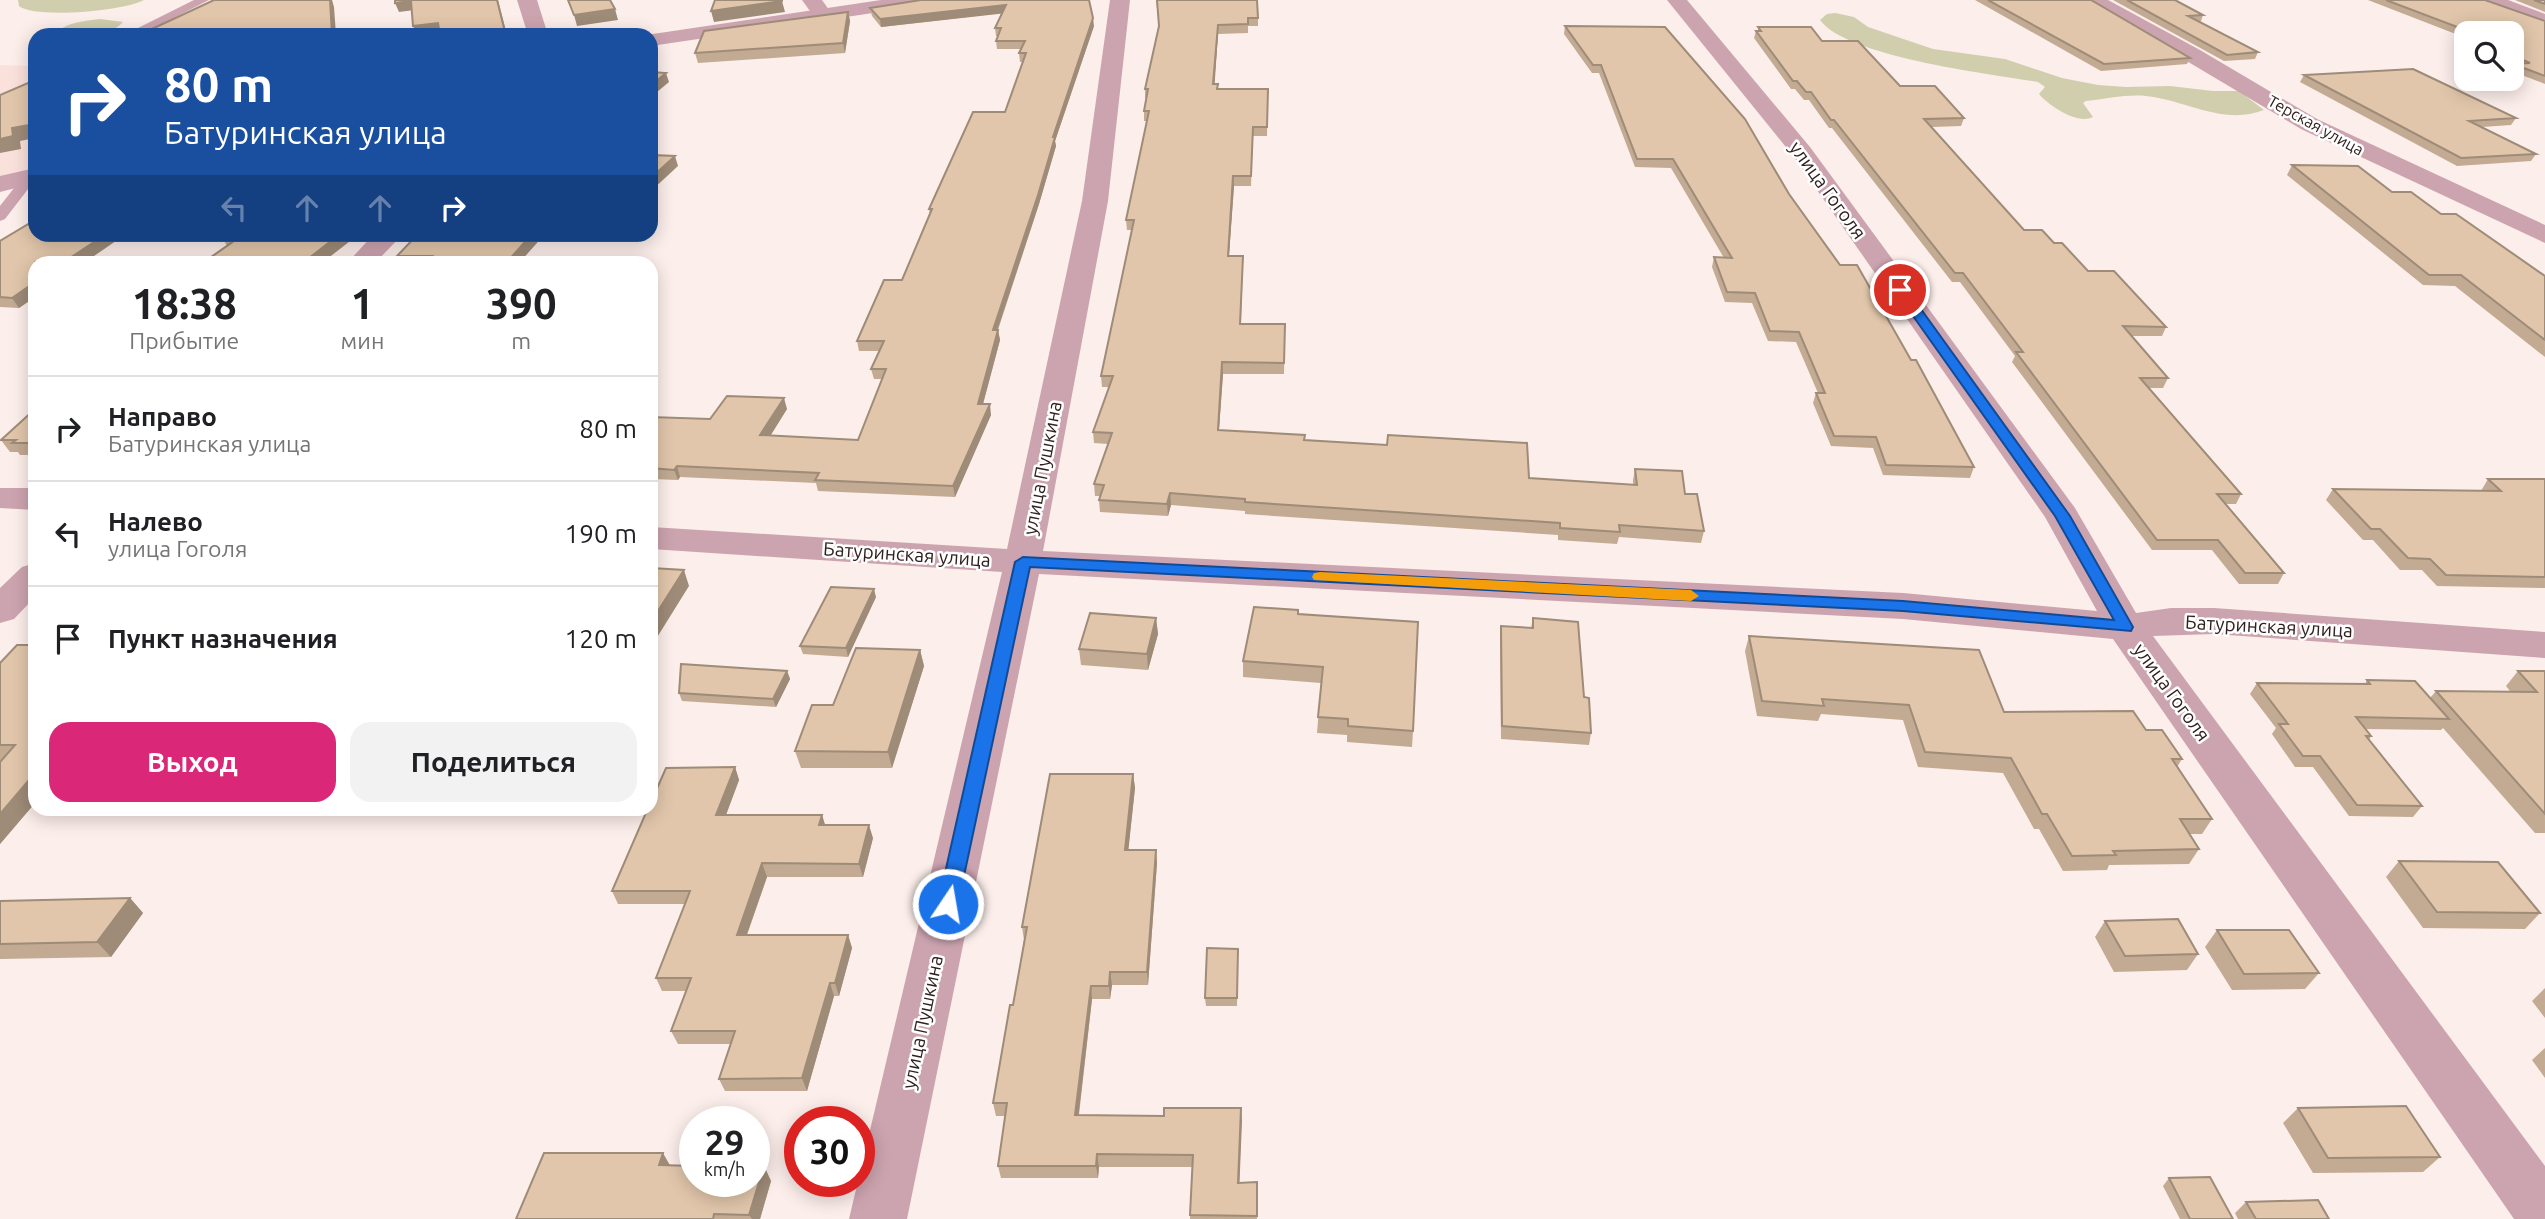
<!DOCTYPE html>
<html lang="ru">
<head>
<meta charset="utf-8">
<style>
	:root { --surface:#fff; --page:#f2f2f2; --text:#202124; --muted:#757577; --line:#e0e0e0; --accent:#db2777 }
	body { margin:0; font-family:Ubuntu,sans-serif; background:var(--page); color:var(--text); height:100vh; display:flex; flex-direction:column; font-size:26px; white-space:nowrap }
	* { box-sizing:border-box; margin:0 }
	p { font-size:23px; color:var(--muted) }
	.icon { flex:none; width:38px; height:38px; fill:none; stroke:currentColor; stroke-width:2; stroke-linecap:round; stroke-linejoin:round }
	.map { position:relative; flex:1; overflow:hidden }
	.drawer { position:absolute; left:28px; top:256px; width:630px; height:560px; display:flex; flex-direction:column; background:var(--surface); border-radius:21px; box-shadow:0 4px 18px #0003 }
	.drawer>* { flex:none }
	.guide { position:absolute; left:28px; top:28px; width:630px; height:214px; border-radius:21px; box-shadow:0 4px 18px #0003; background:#1a4fa0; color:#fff; overflow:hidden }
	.controls { position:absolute; left:2454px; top:21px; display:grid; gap:14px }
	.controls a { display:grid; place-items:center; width:70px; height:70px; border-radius:14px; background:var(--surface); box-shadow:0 4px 18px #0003; font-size:35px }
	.speed { position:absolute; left:679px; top:1106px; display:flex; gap:14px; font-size:35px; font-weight:700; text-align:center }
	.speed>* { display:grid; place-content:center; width:91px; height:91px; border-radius:50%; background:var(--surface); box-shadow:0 4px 18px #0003; line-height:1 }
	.speed small { font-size:18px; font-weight:400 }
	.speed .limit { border:10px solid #d22; background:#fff; color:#111 }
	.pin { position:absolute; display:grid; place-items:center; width:60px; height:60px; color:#fff; margin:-30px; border:4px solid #fff; border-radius:50%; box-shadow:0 2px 7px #0007 }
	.me { position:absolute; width:77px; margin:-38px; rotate:12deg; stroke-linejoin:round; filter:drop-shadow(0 0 5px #0008) }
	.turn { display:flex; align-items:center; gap:24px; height:147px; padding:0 21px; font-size:32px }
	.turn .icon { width:91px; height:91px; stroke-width:2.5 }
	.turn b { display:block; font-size:49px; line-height:60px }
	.lanes { display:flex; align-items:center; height:66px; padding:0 21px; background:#0003; justify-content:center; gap:35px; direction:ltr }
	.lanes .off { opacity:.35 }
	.eta { display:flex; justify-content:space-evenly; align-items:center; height:119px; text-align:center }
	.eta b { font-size:42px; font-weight:700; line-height:49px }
	.cta { display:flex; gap:14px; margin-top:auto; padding:14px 21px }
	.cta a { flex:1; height:80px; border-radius:21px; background:var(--accent); color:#fff; font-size:28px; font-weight:700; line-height:80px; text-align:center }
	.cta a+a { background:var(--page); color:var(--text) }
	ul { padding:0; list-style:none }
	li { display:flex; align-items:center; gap:21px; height:105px; padding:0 21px; border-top:2px solid var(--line) }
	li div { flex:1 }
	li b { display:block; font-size:26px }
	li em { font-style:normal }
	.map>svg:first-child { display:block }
	.built { fill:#fbe1db }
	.green { fill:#d1ceae }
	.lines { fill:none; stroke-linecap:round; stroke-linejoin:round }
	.service { fill:#cca4b0; fill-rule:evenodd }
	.minor { fill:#cca4b0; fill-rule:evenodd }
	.tertiary { fill:#cca4b0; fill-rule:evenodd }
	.wall { fill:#c2aa93 }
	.shaded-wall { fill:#9e8b78 }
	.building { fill:#e1c6ab; stroke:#9e8b78; stroke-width:2 }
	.route { fill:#1a73e8; stroke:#114b97; stroke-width:2 }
	.slow { fill:#f59e0b }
	.labels { text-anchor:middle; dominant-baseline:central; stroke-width:5; stroke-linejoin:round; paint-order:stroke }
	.far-street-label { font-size:16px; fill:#2e211e; stroke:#fefefe }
	.street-label { font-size:19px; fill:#2e211e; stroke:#fefefe }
</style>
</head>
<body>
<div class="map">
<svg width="2545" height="1219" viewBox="0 0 2545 1219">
	<rect width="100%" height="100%" fill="#fceeea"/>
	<path class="built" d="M0 65 35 66V171L0 179Z"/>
	<path class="green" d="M18 0H144C125 11 35 19 19 6Z
		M1835 13 1854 17 1868 27 1933 49 2005 59 2062 78 2098 85 2126 87 2170 86 2213 91H2239L2264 110C2223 126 2186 100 2146 96 2127 94 2106 99 2086 101L2083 103 2093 117C2078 125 2049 106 2039 94L2045 87 2038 82C1990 74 1847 57 1820 20L1827 14Z
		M100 19 123 22C110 38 74 39 55 33 68 22 83 21 100 19Z"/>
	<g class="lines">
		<path class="service" d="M194 0H209L140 35H124Z
			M30 173 35 174V180L5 219 0 221V206L25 174Z"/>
		<path class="minor" d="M517 0H537L548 35H528Z
			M802 0H822L832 14 822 20 815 18Z
			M1110 0H1130L1108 201 1043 551 1903 593 2097 611 2045 517 1794 157 1667 0H1687L1810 147 2075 508 2136 613 2171 608H2214L2545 632V658L2214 634 2153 636 2545 1166V1219H2514L2113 639 1903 619 1039 574 907 1219H849L1002 572 651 549V527L1007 549 1082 201Z
			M2084 0H2108L2200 50 2317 119 2545 225V243L2301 129Z
			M2480 0H2508L2545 14V27L2483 4Z
			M374 234H403L376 262H348Z
			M0 488H35V510L0 508Z
			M35 563V597L14 619 0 623V588L22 567Z"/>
		<path class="tertiary" d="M881 0H930L920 6 651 46V35H646Z
			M35 168V183L0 192V176Z"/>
	</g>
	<path class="wall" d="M1156 0 1258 18V26H1248V33L1218 34 1214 84H1218V89H1268L1267 136H1253L1251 186H1234L1229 256H1243L1241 324H1285L1284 374H1223L1219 430 1305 435V440L1529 478 1633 485V480L1635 469 1685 494 1704 531 1701 543 1619 537 1617 544 1558 540V535L1245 514V511L1171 505 1168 516 1100 512 1099 500 1100 496H1095L1094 484 1108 444 1094 443 1093 432 1109 387H1102L1101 376 1132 230H1127L1126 220 1147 121H1144V111L1146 98H1145V89L1159 26Z
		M1975 0H2091L2190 58 2187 64 2101 71Z
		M2113 0H2175L2203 15 2201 21H2198L2258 52 2255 59 2224 61Z
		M2368 0H2485L2545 21V84L2511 71V67L2513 64 2511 63V33H2466V38Z
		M2515 0H2545V12Z
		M919 1 1094 26 1055 141 1056 146 1039 204 998 330 1000 340 983 404 991 415 955 497 818 491 816 483 680 477 678 480 651 479V417L710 419 787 409 770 436 858 440 882 379H874L871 369 879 351H859L857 341 902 280 930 214 929 209 1005 112 1023 62H1020L1019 53 1021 49H997L996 41 998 36H996L995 28 1002 13 881 27 872 16 870 8Z
		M848 12 850 21 845 53 698 63 695 53Z
		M1565 26 1789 194 1840 265 1911 360 1974 467 1970 478 1883 475 1873 448 1831 446 1813 403 1816 393H1818L1796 342 1768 341 1752 303 1725 302 1712 267 1714 257 1724 258 1671 168 1635 167 1599 73H1592L1564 34Z
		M1758 27 1822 41 1900 86 1964 118 1961 126 1932 127 2024 230 2054 243 2088 271 2166 327 2162 336H2131L2168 378 2163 388H2149L2241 494 2236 504H2225L2284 573 2278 584H2239L2212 550H2152L2012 362 2015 356 1960 282H1952L1832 128H1829L1809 100H1804L1795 89H1791L1754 38 1756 31H1758Z
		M2304 75 2516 118 2511 125 2482 127 2536 154 2531 161 2457 166 2300 82Z
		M2292 165 2392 192 2441 214 2545 276V357L2455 286 2423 285 2287 175Z
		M35 234H126L85 262H35V297L19 308 0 307V241Z
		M222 234H359L323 262 227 246 221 235Z
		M418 234 520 262H400L397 256Z
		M35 409V455H20L18 452H10L1 440Z
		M2488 479H2545V588L2437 586 2422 570H2400L2373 540H2363L2326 500 2333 489 2481 491Z
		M876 597 848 657 803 654 800 646Z
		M1298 610V614L1413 731 1412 747 1347 742V735L1317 733 1321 683 1243 677V661Z
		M1156 618 1158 634 1148 670 1081 665 1079 649Z
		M1533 618 1584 697 1591 733 1589 745 1501 739 1500 638 1501 626 1531 628Z
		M1749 636 2004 712 2146 730 2182 759 2177 767 2212 819 2202 834H2189L2199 849 2189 864 2109 865 2107 870 2063 871 2039 829H2034L2003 773 1918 767 1903 720 1821 714 1818 721 1757 716 1745 651Z
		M35 645V803L0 844 2 760H0V663Z
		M920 650 924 666 892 768H801L795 751 833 705Z
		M787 671 790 679 776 707 682 701 679 693Z
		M2518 671H2545V833H2535L2443 728 2441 730 2365 729 2371 736 2369 740 2422 806 2413 817 2349 816 2313 767H2295L2272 734 2276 728 2250 694 2257 683 2365 684 2367 680 2430 698 2436 691H2510L2506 686Z
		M735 767 739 780 726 815H822L825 825 873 838 863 877H767L747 935H848L852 948 839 996H834L807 1091H725L719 1079 731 1044H678L671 1031 686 991H662L656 978 685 904H618L612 891Z
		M1133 774 1135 788 1128 850H1156L1157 863 1148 985H1112L1110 999H1092L1079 1115 1164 1116 1241 1108 1239 1183 1257 1182V1219H1190L1193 1167H1099L1098 1178H1001L998 1166 1006 1116H996L993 1103 1013 1005 1024 940 1022 927Z
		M2399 861 2540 913 2525 929 2423 928 2386 877Z
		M130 898 143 913 111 957 0 959V901Z
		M2105 921 2198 954 2187 970 2114 972 2095 937Z
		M2217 930 2319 973 2305 989 2232 990 2205 947Z
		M1238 949 1237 1006H1206L1205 998Z
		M2545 988V1018L2532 1001Z
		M2545 1048V1078L2532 1060Z
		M2298 1108 2440 1157 2423 1172 2313 1173 2283 1123Z
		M670 1165 764 1166 771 1181 760 1219H516Z
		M2169 1178 2233 1219H2180L2163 1186Z
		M2246 1202 2329 1219H2238L2235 1213Z"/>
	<path class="shaded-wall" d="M330 0H332L334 7 336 35H332Z
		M497 0H498L507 35H492Z
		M411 1 414 10 399 12 395 3Z
		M782 1 785 12 714 22 711 11Z
		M1006 5 1007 13 881 27 880 19Z
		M615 9 618 20 577 26 574 15Z
		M848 12 850 21 845 53 843 43Z
		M1093 18 1094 26 1055 141 1056 146 1039 204 994 340 993 330 1053 137Z
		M438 23 442 33 417 35 413 26Z
		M1218 25V34L1214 93 1213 84Z
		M666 73 669 82 651 97V85Z
		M35 124V138L20 141 21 149 0 153V139L12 128Z
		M675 156 678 166 651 191V178Z
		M1233 176 1234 186 1228 267V256Z
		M106 234H126L85 262H64Z
		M340 234H359L323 262H304Z
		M532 234H545L520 262H507Z
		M35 282V297L19 308 12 298Z
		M998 330 1000 340 980 415 978 404Z
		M1222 362 1223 374 1218 442V430Z
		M784 398 787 409 764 446 760 435Z
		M990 404 991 415 955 497 953 486Z
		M677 466 680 477 678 480 674 470Z
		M1170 493 1171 505 1168 516 1167 504Z
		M684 570 689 586 651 647V622Z
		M874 589 876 597 848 657 846 648Z
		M1156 618 1158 634 1148 670 1147 654Z
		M920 650 924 666 892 768 888 752Z
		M787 671 790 679 776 707 773 699Z
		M735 767 739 780 721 828 716 815Z
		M35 773V803L0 844V814Z
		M1133 774 1135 788 1127 863 1125 850Z
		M822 815 826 828 819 825Z
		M869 825 873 838 863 877 859 864Z
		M1156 850 1157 863 1148 985 1147 972Z
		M762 863 767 877 742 948 737 935Z
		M130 898 143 913 111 957 97 942Z
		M848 935 852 948 839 996 835 983Z
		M1110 972 1112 985 1110 999 1109 986Z
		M830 983 834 996 807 1091 802 1078Z
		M1091 986 1092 999 1077 1128 1075 1115Z
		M1241 1108 1242 1121 1239 1195 1238 1183Z
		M663 1153 672 1169 659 1165Z
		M1097 1154 1099 1167 1098 1178 1096 1166Z
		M764 1166 771 1181 760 1219H752L749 1215Z"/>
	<path class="building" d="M214 0H330L332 35H139Z
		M395 0H497L505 32 492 35H440L438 23 413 26 411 1 395 3Z
		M568 0H610L615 9 574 15Z
		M715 0H782V1L711 11Z
		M921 0H1089L1093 18 1053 137H1055L1038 195 993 330H998L978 404H990L953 486 815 480 819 473 677 466 674 470 651 468V417L710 419 727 396 784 398 760 435 858 440 886 369H871L884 341H857L884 280H902L932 209H929L973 112H1005L1026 53H1019L1025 41H996L1001 28H995L1006 5 880 19 870 8Z
		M1157 0H1257L1258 18H1248V24L1218 25 1213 84H1218L1217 89H1268L1267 127H1253L1251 176H1233L1228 256H1243L1240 324H1285L1284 363 1222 362 1218 430 1305 435 1304 440 1387 445 1388 435 1527 443 1529 478 1637 485 1635 469 1682 471 1685 494H1697L1704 531 1619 525 1620 532 1560 528V523L1245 502V499L1170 493 1167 504 1099 500 1104 485 1094 484 1112 433 1093 432 1113 376H1101L1134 220H1126L1149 111H1144L1148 89H1145L1159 26Z
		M1988 0H2091L2190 58 2104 64Z
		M2127 0H2175L2203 15 2188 16 2258 52 2227 55Z
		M2386 0H2485L2545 21V76L2513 64 2530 63 2511 55V53L2522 52 2511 48V33H2473Z
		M2534 0H2545V4Z
		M848 12 843 43 695 53 704 31Z
		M1565 26 1665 27 1745 119 1789 194 1840 265H1857L1911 360H1916L1974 467 1886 465 1876 437 1834 436 1816 393H1825L1799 332 1770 331 1755 293 1727 292 1714 257 1732 258 1673 159H1637L1601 65H1593Z
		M1758 27H1811L1822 41H1858L1900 86H1935L1964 118 1924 119 2024 230H2042L2054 243H2062L2088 271H2114L2166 327 2123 326 2168 378H2140L2241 494H2217L2284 573H2245L2218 540H2157L2016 352H2023L1963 273H1955L1834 120H1831L1811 92H1806L1797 81H1793L1756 31H1761Z
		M2413 69 2516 118 2469 121 2536 154 2461 158 2304 75Z
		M651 72 666 73 651 85Z
		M35 80V124L12 128 13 136 0 139V95Z
		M651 155 675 156 651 178Z
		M2292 165 2358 166 2392 192H2411L2441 214H2456L2545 276V340L2461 275H2429Z
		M35 220V234H106L64 262H35V282L12 298 0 297V241Z
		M222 234H340L304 262H204L241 236 221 235Z
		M418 234H532L507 262H426L432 256H397Z
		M35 409V443H12L16 440H1Z
		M2488 479H2545V577L2446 575 2430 559 2408 558 2380 529H2371L2333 489 2501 491Z
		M651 568 684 570 651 622Z
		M831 587 874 589 846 648 800 646Z
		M1254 607 1298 610V614L1418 622 1413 731 1348 726V719L1318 717 1323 667 1243 661Z
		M1090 613 1156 618 1147 654 1079 649Z
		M1533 618 1578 622 1584 697 1589 698 1591 733 1502 726 1501 626 1533 628Z
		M1749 636 1979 650 2004 712 2133 711 2146 730H2162L2182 759H2172L2212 819H2180L2199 849 2113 851 2116 855 2072 856 2047 814H2042L2011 758 1925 752 1909 705 1822 699 1824 706 1762 701Z
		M17 645H35V773L0 814V762L15 745H0V663Z
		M856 648 920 650 888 752 795 751 812 705H833Z
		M681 664 787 671 773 699 679 693Z
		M2518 671H2545V814L2436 691 2537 692Z
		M2367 680 2415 681 2449 719 2356 717 2371 736H2366L2422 806 2357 805 2320 756H2303L2279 724H2288L2257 683 2370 684Z
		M735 767 716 815H822L819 825H869L859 864 762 863 737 935H848L835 983H830L802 1078 719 1079 735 1031H671L691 978H656L690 891H612L648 808H651V802L666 768Z
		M1050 774H1133L1125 850H1156L1147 972H1110L1109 986H1091L1075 1115 1164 1116V1108H1241L1238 1183 1257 1182V1216L1190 1215 1193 1155 1097 1154 1096 1166H998L1007 1103H993L1010 1005H1013L1027 927H1022Z
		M2399 861 2498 862 2540 913 2437 912Z
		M130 898 97 942 0 944V901Z
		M2178 919 2198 954 2125 956 2105 921Z
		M2217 930H2289L2319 973 2244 974Z
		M1207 948 1238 949 1237 998H1205Z
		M2406 1106 2440 1157 2328 1158 2298 1108Z
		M544 1153H663L659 1165 695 1166V1181H754V1166H764L749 1215 714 1214 713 1219H516Z
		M2210 1177 2233 1219H2190L2169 1178Z
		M2318 1200 2329 1219H2256L2246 1202Z"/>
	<path class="route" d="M1896 287H1905L2070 516 2133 627 2131 631 1903 611 1030 567 958 904 955 909 948 912 941 909 938 904 1015 562 1023 557 1903 601 2114 620 2055 516 1896 292Z"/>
	<path class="slow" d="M1320 572 1691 590 1699 596 1691 601 1314 580 1312 577 1314 573Z"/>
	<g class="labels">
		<g class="far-street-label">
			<text transform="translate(2316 125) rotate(29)">Терская улица</text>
		</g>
		<g class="street-label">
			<text transform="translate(1828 190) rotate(54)">улица Гоголя</text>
			<text transform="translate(1042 468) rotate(-79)">улица Пушкина</text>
			<text transform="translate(907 554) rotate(4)">Батуринская улица</text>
			<text transform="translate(2269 626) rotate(3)">Батуринская улица</text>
			<text transform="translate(2172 692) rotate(54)">улица Гоголя</text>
			<text transform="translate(922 1022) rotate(-78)">улица Пушкина</text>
		</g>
	</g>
</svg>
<div class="controls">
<a><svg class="icon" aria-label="search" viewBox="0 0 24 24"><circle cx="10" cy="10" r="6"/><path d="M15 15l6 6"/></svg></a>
</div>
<div class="speed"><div>29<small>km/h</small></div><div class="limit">30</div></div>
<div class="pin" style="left:1900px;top:290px;background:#d93025"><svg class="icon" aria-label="arrive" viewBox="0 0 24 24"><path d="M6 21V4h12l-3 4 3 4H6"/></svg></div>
<svg class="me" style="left:948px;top:904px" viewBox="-20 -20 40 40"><circle r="17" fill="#1a73e8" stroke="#fff" stroke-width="3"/><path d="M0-11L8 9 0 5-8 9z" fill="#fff"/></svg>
<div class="guide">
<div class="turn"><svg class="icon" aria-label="right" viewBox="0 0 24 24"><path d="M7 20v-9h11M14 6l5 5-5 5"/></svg><div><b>80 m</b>Батуринская улица</div></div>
<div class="lanes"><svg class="icon off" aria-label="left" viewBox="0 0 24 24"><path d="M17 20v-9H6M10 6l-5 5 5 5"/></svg><svg class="icon off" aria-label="ahead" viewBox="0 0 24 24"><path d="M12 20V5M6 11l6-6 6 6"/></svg><svg class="icon off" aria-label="ahead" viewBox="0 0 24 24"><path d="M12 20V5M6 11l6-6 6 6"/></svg><svg class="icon" aria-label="right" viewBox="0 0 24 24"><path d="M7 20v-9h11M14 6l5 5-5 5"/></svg></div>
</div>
<section class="drawer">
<div class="eta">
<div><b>18:38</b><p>Прибытие</p></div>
<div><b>1</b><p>мин</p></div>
<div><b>390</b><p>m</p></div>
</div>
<ul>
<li><svg class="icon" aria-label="right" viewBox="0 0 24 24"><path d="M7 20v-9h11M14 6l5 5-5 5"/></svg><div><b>Направо</b><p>Батуринская улица</p></div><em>80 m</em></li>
<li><svg class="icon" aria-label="left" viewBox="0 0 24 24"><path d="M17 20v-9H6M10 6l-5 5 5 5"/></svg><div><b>Налево</b><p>улица Гоголя</p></div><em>190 m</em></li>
<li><svg class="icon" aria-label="arrive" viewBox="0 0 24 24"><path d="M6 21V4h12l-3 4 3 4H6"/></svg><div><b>Пункт назначения</b></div><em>120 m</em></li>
</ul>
<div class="cta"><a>Выход</a><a>Поделиться</a></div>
</section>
</div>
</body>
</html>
